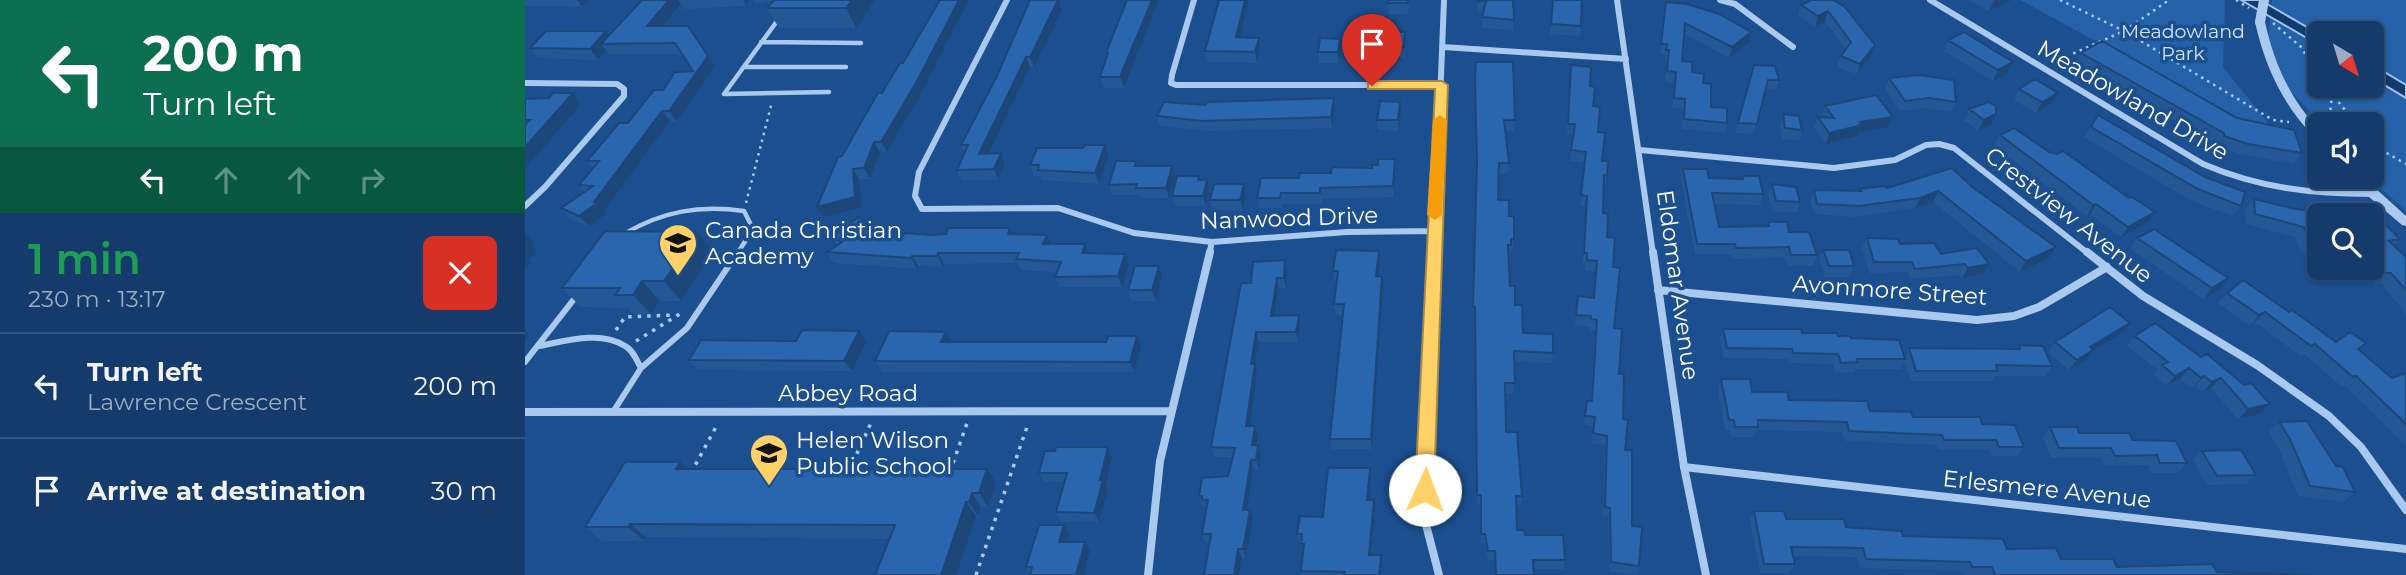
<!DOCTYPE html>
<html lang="en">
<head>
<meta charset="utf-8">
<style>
	:root { --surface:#143b6b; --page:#1d4271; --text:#f1f3f6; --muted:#9dadc1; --line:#33557e }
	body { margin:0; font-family:Montserrat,sans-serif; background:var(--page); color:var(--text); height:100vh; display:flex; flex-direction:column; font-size:26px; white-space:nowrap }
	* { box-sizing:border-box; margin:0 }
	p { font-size:23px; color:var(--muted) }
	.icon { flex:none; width:38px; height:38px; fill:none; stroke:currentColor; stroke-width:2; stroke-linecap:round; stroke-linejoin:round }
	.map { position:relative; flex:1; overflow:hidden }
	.side { display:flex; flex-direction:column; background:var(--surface); width:525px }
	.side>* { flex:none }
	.hud { background:#0b6e4f; color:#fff; overflow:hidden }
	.needle { width:46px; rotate:142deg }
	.controls { position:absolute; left:1782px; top:21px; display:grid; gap:14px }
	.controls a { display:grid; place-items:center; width:77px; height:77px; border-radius:10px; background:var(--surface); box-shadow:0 2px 5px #0004,0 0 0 2px var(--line); font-size:35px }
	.pin { position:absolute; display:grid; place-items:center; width:60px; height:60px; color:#fff; margin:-72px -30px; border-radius:50% 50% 50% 0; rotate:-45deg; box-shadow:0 0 7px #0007 }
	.pin .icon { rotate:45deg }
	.me { position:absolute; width:77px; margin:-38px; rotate:2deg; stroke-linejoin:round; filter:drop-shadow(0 0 5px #0008) }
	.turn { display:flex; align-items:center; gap:24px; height:147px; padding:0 28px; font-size:32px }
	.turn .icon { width:91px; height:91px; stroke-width:2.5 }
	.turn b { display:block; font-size:49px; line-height:60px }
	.lanes { display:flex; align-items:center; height:66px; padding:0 28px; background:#0003; justify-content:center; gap:35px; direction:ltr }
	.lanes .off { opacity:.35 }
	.round { display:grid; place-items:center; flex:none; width:74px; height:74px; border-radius:10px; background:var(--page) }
	.head { display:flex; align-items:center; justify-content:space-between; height:119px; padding:0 28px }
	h1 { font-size:42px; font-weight:600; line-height:52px; color:#1e9e55 }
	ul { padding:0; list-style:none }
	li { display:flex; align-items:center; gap:21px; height:105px; padding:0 28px; border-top:2px solid var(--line) }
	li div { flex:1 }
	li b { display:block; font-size:26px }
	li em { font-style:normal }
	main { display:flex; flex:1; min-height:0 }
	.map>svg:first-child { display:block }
	.green { fill:#2461a8; fill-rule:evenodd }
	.water { fill:#123a6d; stroke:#9cc4f0; stroke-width:2 }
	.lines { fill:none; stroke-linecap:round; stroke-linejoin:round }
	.path-far1 { stroke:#a9c9ee; stroke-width:2.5; stroke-dasharray:2.5 4.5; stroke-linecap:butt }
	.path { stroke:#a9c9ee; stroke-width:3.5; stroke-dasharray:3.5 6; stroke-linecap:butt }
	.service-far1 { stroke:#a9c9ee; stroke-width:4.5 }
	.service { stroke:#a9c9ee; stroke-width:6 }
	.minor-far1 { stroke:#a9c9ee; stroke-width:6 }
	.minor { stroke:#a9c9ee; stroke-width:8 }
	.tertiary { fill:#a9c9ee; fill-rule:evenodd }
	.tertiary-bridge { stroke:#a9c9ee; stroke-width:10 }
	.wall { fill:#245895 }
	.shaded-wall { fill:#1d4779 }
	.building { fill:#2a66ad; stroke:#1d4779; stroke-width:2 }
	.route { fill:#ffd166; stroke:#a68842; stroke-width:2 }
	.slow { fill:#f59e0b }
	.labels { text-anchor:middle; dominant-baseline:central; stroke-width:7; stroke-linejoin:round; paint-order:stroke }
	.far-park-label { font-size:19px; fill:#cfe3fa; stroke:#1b4f8f }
	.street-label { font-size:23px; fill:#fff; stroke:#1b4f8f }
	.poi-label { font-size:23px; fill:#fff; stroke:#1b4f8f; text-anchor:start }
</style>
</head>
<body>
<main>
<section class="side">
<div class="hud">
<div class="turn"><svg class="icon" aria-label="left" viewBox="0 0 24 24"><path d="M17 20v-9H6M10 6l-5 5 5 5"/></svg><div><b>200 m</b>Turn left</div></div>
<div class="lanes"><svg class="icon" aria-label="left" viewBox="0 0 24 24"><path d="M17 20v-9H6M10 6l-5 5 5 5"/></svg><svg class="icon off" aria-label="ahead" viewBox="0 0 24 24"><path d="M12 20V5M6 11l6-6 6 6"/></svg><svg class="icon off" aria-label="ahead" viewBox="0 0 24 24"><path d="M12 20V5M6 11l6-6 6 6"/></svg><svg class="icon off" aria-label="right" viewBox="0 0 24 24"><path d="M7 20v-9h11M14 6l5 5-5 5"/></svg></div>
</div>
<div class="head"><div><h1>1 min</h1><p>230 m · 13:17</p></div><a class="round" style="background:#d93025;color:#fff"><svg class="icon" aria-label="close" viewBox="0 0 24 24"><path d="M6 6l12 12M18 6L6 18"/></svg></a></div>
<ul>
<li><svg class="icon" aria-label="left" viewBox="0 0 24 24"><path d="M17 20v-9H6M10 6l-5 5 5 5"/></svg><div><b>Turn left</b><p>Lawrence Crescent</p></div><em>200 m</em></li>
<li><svg class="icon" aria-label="arrive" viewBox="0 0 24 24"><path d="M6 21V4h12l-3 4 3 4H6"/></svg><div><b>Arrive at destination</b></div><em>30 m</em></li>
</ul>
</section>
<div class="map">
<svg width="1881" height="575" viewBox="0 0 1881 575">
	<rect width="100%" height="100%" fill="#1b4f8f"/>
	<path class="green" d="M1495 0H1700L1698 67 1760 144Z
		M1747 0H1881V211L1843 177H1846V124H1796L1758 83 1743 39ZM1794 33H1846V86H1794Z"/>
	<path class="water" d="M1716 0H1735L1794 34V45Z
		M1846 64 1881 85V98L1846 77Z"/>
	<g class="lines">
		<path class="path-far1" d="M1535 0 1599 31 1748 120 1764 122
			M1711 0 1724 8
			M1748 23 1776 47 1794 76
			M1529 62 1599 31 1644 0
			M1800 86 1832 124
			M1804 124 1807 95
			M1846 139 1858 151 1881 164
			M221 203 247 102"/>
		<path class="path" d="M91 330 100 317 150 315
			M111 341 158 312
			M324 471 346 423
			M425 472 442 423
			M166 473 192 425
			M451 575 502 427"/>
		<path class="service-far1" d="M255 17 199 94 304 92
			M236 42 336 43
			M219 67H321
			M99 234C138 211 174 205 219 211L228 229 212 254"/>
		<path class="service" d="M14 346C40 341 76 330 100 346 108 350 112 361 116 368
			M0 362 53 294
			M88 412 116 368 162 328 213 252"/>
		<path class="minor-far1" d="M482 0 394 172 390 196 397 209 533 208 609 233 687 242 822 232 909 231
			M669 0 647 75 646 83 651 85H917
			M1092 0 1128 254
			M1195 0 1210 4 1268 47
			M1405 0 1678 164C1734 188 1787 194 1848 194
			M918 47 1101 59
			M0 83 92 84 99 89V96L20 187 0 206
			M1115 150 1309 168 1370 160 1401 145 1414 144 1429 148 1564 254
			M684 254 687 242
			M909 254 919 0"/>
		<path class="minor" d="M909 252 899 517 914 575
			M1128 252 1159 467 1181 575
			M1562 252 1618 296 1732 365 1804 416 1836 447 1881 510
			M1133 290 1452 320 1489 316 1514 307 1582 267
			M0 412 646 411
			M1159 467 1881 549
			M623 575 635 461 685 252"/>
		<path class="tertiary" d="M1735 19 1740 22C1749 63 1765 99 1794 129V139L1790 138C1758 105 1740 67 1730 22Z
			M1827 177H1838L1881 216V226L1877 225 1844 197Z"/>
		<path class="tertiary-bridge" d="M1735 22 1739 0"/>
	</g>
	<path class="wall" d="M0 0H64L57 7 0 6Z
		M117 0H225L221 6 159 9 156 4 138 26 190 66 152 121H145L79 211 81 214 64 226 45 219 36 208 60 192 54 185 68 168 62 161 138 90 168 71 157 54H84L81 50 73 60 13 58 5 48 84 35Z
		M229 0H350L331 28H254L242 8 247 2 231 3Z
		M415 0H444L396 94 362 152H355L345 179H334L337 207 299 217 317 156 378 63Z
		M505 0H536L534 4 537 10 509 67H505L464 154 476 153 480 164 473 180H437L432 170 439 152 436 145 472 76Z
		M602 0H634L599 88H578L575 77 582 57 581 53Z
		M724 0 716 37 734 38 735 48 732 63 683 62 680 51Z
		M884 0 883 14H864L863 3Z
		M953 0H988V30L957 28 958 12 952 11Z
		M1028 0 1056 26 1055 36 1025 34Z
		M1283 0H1308L1350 45 1346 56 1332 74 1312 67 1316 56 1321 50 1300 22 1290 27 1273 15 1276 5 1284 1Z
		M1444 0H1487L1464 11Z
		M1141 2 1226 32 1224 43 1204 58 1160 34 1157 61 1167 72 1178 83 1186 107 1202 123 1199 133 1157 129 1158 109 1147 108 1149 83 1140 82 1142 60H1140V55L1135 54Z
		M1423 40 1483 73 1468 81 1419 51Z
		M881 42 880 58H861L860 47Z
		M816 49 814 63H794L793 52Z
		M1556 53 1712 118 1777 153 1769 164 1715 154 1691 146 1692 144 1550 64Z
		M951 62 990 120 989 131H980L984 163 983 173 974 174 973 200 984 216 989 239 988 249H986L985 256H984L985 286 998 333 1028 353 1027 363 989 362V393H980L981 432 997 496 996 505H991L992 530 1040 560 1039 569H1009V575H971L970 560H963L960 543H956L955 504H952L950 317H948L952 171Z
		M1229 65 1254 80 1251 90H1241L1229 134 1210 133Z
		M1045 76 1065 86 1077 161 1082 176 1080 186H1078V213L1088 267 1089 328 1094 374 1107 526 1114 566 1112 575 1084 571 1083 517 1078 516 1080 445 1066 443 1068 427 1059 425 1062 401H1066L1070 330H1065V327L1050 325 1053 296 1069 298 1070 272 1060 271 1061 263H1058L1061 207 1055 206 1060 162 1045 161 1049 135 1042 134Z
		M1364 78 1431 102 1427 112 1399 108 1375 111 1360 89Z
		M1494 89 1533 93 1527 103 1511 113 1489 100Z
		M809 98 810 109 807 128 680 131 635 126 632 116 681 105Z
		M875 102 876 113 874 131 853 130 852 120Z
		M1300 106 1368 117 1364 127 1334 133 1333 136 1301 144 1289 128 1293 117H1296Z
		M1444 109 1466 125 1453 131 1439 120Z
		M1258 114 1277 130 1274 140 1257 139 1255 125Z
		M1573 115 1680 177 1716 206 1707 216 1665 200 1559 137Z
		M1475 135 1622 223 1596 237 1565 214 1562 216 1469 146Z
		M584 156 574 184 517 180 515 176H509L505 165Z
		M611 161 613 166H647L650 177 644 198H615L614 195H588L584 185Z
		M870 169 869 197 797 199 796 204H758L757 208H734L732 198 806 173Z
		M1158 169 1184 178 1216 179 1217 176 1238 194 1235 205 1189 204 1194 227 1241 226 1243 222 1264 232 1292 255 1288 266H1263L1260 258 1208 259 1207 255 1170 254 1156 179Z
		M675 180 684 190 681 206H650L647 196Z
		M719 184 721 195 718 211 688 210 685 200Z
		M1247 184 1275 202 1272 212H1248L1243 195Z
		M1446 186 1524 258 1495 272 1408 202 1390 208 1330 217 1289 214 1285 201 1289 190 1334 191V189Z
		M1729 199 1794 215V255L1777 253 1770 237 1721 224 1720 209Z
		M1846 215 1875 239 1869 245 1881 257V314L1856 283 1850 284 1836 268H1846Z
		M488 234 526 244H560L563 253 604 264 597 287H535L530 277 532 272 496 270 493 263 419 264 418 267 393 266 392 269 309 263 302 252 312 245 307 236 375 240 405 235Z
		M1342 238 1416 254 1452 248 1458 274 1437 278 1435 275 1385 279 1382 272 1344 273 1337 248Z
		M1612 238 1703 278 1695 289 1679 299 1605 249Z
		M1298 250 1329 266 1325 277H1300L1294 260Z
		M188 251 156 301H135L126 314H108L103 308 56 307 37 288Z
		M760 260 762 271 761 288H754L750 316 775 325 773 342H734L730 364 732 374 725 426 733 436 731 445H733L736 455 734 469H728L722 510H725L728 519 721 558H717L714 575H679L685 543H680L677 534 682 509H680L679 505H677L674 496 703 476 708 457H689L686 447 726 283Z
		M855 261 853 276 857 277 858 287 847 449H807L805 439 818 315H811L809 304 812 281H810L808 271Z
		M634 266 637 277 631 301H607L603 290Z
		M1702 293 1764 312 1811 342 1841 343 1834 350 1867 378 1881 373V446L1820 386 1817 387 1779 354 1776 356 1730 322 1725 326 1693 303Z
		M1605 323 1597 333 1566 352 1561 360 1544 370 1523 352 1530 342Z
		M1198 329 1277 333 1313 336 1326 338 1380 357 1384 348 1492 349 1494 345 1527 366 1520 376H1470L1466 381H1386L1379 361 1375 369H1330L1329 372 1311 373 1308 364 1264 363 1263 359 1199 358 1195 339Z
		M334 331 342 341 327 371 173 370 164 360Z
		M1610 336 1676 357 1735 414 1713 419 1686 388 1678 392 1670 386 1667 388 1655 379 1641 386 1629 375 1633 370 1602 346Z
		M427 342H581L616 347 609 372H357L350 361Z
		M1196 379 1227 392 1264 400 1388 417 1457 424 1499 447 1492 456H1467L1464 450H1413L1411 445 1320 441 1317 432 1232 430 1229 437H1207L1205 430H1200L1193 389Z
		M1754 422 1811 466 1830 492 1818 502 1773 496 1754 449 1744 432Z
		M1525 427 1554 433 1608 440 1662 463 1653 473H1626L1623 465 1581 466 1577 458H1526L1518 437Z
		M1677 451 1731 475 1721 484 1682 485 1668 460Z
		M587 457 581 485 583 489 574 522H536L531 512 539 482H519L514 473Z
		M845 468 846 476 844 500 850 509 846 555H856L857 563 856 575H777L776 571 778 552 776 543H774L772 534 798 517Z
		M162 469 471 483 463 507H456L453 516 365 539 121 537 119 541H77L60 527Z
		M1229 511 1261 519 1321 527 1378 536 1482 549 1536 559 1592 567 1692 572 1788 575H1440L1438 571 1335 568 1332 557 1268 556 1270 564 1265 573H1235L1225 520Z
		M539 525 544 534 542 542H560L565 551 559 575H505V574L501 567Z"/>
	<path class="shaded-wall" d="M52 0H64L57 7Z
		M144 0H153L156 4 129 37 122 26Z
		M218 0H225L221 6Z
		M327 0H350L331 28 321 8Z
		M434 0H444L396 94 362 152 356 142Z
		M528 0H536L534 4 537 10 509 67 505 57Z
		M627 0H634L599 88 595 77Z
		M720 0H724L713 48 711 37Z
		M1472 0H1487L1464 11 1469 1Z
		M1303 11 1300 22 1290 27 1293 16Z
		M81 31 89 42 76 44 81 50 73 60 65 49Z
		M1226 32 1224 43 1204 58 1207 47Z
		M734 38 735 48 732 63 730 52Z
		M815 39 816 49 814 63 813 52Z
		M1350 45 1346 56 1332 74 1335 64Z
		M183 56 190 66 152 121 144 111Z
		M501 57 505 67 459 164 454 154Z
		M1488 62 1483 73 1468 81 1473 70Z
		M48 93 56 104 0 169V147Z
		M1533 93 1527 103 1511 113 1517 102Z
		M809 98 810 109 807 128 806 117Z
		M875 102 876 113 874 131 873 120Z
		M137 111 145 121 79 211 81 214 64 226 54 216 69 202Z
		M1471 114 1466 125 1453 131 1459 120Z
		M1368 117 1364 127 1334 133 1333 136 1301 144 1304 133 1335 122Z
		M349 142 355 152 345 179 339 168Z
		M580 145 584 156 574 184 570 173Z
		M476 153 480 164 473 180 469 169Z
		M870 159V169L869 197 868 186Z
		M647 166 650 177 644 198 641 188Z
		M328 169 334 179 337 207 299 217 292 207Z
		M682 180 684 190 681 206 678 196Z
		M719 184 721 195 718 211 715 200Z
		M1413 191 1408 202 1390 208 1395 198Z
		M1571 204 1565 214 1562 216 1568 205Z
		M1630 212 1622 223 1596 237 1603 227Z
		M172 232 188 251 156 301 139 281Z
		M0 233 7 240 11 255 4 258 5 264 0 266Z
		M522 235 527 245 518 244Z
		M560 244 564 255 557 253Z
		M1531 247 1524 258 1495 272 1501 261Z
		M854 251 855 261 852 287 851 276Z
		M413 253 419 264 418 267 412 256Z
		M600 254 604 264 597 287 593 276Z
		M387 256 393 266 392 269 386 258Z
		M760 260 762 271 761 288 759 278Z
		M1464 264 1458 274 1437 278 1443 268Z
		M634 266 637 277 631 301 627 290Z
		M857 277 858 287 847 449 846 439Z
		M752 278 754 288 748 326 746 316Z
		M1703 278 1695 289 1679 299 1687 288Z
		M117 281 135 301 126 314 108 295Z
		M1740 312 1730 322 1725 326 1734 315Z
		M774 315 775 325 773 342 771 332Z
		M1605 323 1597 333 1566 352 1561 360 1544 370 1552 360 1565 347Z
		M0 331 4 335 0 341Z
		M334 331 342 341 327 371 319 361Z
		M421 332 427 342H416Z
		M731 332 734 342 728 374 726 364Z
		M612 336 616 347 609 372 605 362Z
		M730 364 732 374 724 436 721 426Z
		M1664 368 1655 379 1641 386 1650 376Z
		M1679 376 1670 386 1667 388 1676 378Z
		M1696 378 1686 388 1678 392 1687 382Z
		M1745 404 1735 414 1713 419 1723 409Z
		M730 426 733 436 729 455 727 445Z
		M733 445 736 455 734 469 731 460Z
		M583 447 587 457 581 485 583 489 574 522 569 513 575 480Z
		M726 460 728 469 721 519 718 510Z
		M155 462 170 476 151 469Z
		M845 468 846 476 844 508 842 500Z
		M462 469 471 483 463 507 454 493Z
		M447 493 456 507 453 516 444 502Z
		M849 500 850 509 845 563 844 555Z
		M441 502 451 516 431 575H416Z
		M725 510 728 519 721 558 718 549Z
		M105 524 121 537 119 541 103 527Z
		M539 525 544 534 539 551 534 542Z
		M560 542 565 551 559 575H551Z
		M713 549 717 558 714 575H709Z
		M856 555 857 563 856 575H854Z"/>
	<path class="building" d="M117 0H144L122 26H163L183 56 144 111H137L69 202 72 203 54 216 36 208 68 186 54 185 74 161H62L94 123H103L129 90H138L150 72 168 71 150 43 76 44Z
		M249 0H327L321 8H242Z
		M415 0H434L391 83 356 142H349L339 168 328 169 330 197 292 207 313 157 317 156 353 93H357L375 63H378Z
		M505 0H533L505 57H501L454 154 476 153 469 169 432 170 443 145H436L472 76Z
		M602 0H627L595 77H575L583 53H581Z
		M694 0H720L711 37 734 38 730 52 680 51Z
		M864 0H883V3H863Z
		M953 0H988L989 20 957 17 961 1H953Z
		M1028 0H1057L1056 26 1026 24Z
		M1286 0H1308L1319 6 1350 45 1335 64 1316 56 1326 42 1303 11 1293 16 1276 5Z
		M1141 2 1162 4 1194 14 1226 32 1207 47 1160 23 1157 61 1167 62V72L1179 74 1178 83 1186 84V107L1202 108V123L1159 119 1160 99 1149 98 1151 72 1142 71 1144 50H1141L1142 44H1136Z
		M21 31H81L65 49 5 48Z
		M861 32H880L879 47H860Z
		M1439 32 1488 62 1473 70 1423 40Z
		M795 38 815 39 813 52H793Z
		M1577 41 1712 118 1769 130 1777 153 1723 144 1699 136V133L1556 53Z
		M951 62H988L990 120H979L984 163H974L973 200H984V216H989V239H986V245H983L985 286H990V305H997L998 333 1028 334V353L989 351 990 383H980L981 432H992L997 496H991L992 530H999L1000 535H1038L1040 560H1008L1009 575H971L970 551H963L960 534H956V495H952L950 307H948L952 163 950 78Z
		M1046 65 1066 67 1065 86 1070 87 1068 106 1075 107 1073 132 1080 133 1077 161H1083L1082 176 1079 175 1078 213 1083 214 1082 237 1090 238 1088 267 1095 268 1089 328 1097 329 1094 374H1099L1098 419 1103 420 1100 450H1107V526L1117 527 1114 566 1086 562 1085 508 1080 507 1082 436 1068 433 1070 417 1060 416 1062 401H1067L1072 320 1066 319V316L1051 315 1053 296 1069 298 1072 261 1062 260V253H1059L1062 196 1056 195 1061 152 1046 150 1050 124H1043Z
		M1229 65 1250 66 1254 80H1243L1232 124 1213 123Z
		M1394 75 1429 80 1431 102 1404 98 1380 101 1364 78Z
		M1510 79 1533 93 1517 102 1494 89Z
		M28 93H48L0 147V125L5 120H0V99L24 98Z
		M1351 95 1368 117 1335 122 1337 125 1304 133 1293 117 1309 118 1300 106Z
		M809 98 806 117 678 121 632 116 639 102 681 105 682 102Z
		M855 101 875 102 873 120H852Z
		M1464 102 1471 106V114L1459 120 1444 109Z
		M1258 114 1274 116 1277 130 1260 128Z
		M1573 115 1680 177 1720 192 1716 206 1673 189 1566 127Z
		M1489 128 1524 152 1532 154 1538 151 1604 198 1607 197 1630 212 1603 227 1571 204 1568 205 1475 135Z
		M560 145H580L570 173 513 170 514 165H505L512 148H558Z
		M853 159H870L868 186 795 188V193H756L755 198H732L736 178H774L775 173H806L807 167 847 168V165H853Z
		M591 161H611L610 166H647L641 188H611L612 184 584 185Z
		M1427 168 1446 186 1531 247 1501 261 1413 191 1395 198 1334 206 1292 204 1289 190 1336 191 1334 189 1360 186 1362 188Z
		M1158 169H1182L1184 178 1218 179 1217 176H1234L1238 194 1187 193 1194 227 1244 226 1243 222H1262L1264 232H1284L1292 255H1266L1264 247 1211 248 1210 244H1172Z
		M652 176H674L673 180H682L678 196H647Z
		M689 184H719L715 200H685Z
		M1247 184 1271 187 1275 202 1251 201Z
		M1729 199 1770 209 1803 213 1804 215H1794V243L1786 242 1779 227 1730 214Z
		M1850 214 1875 239 1864 241 1881 257V290L1866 273H1861L1846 257V215H1841Z
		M334 217 375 240 380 233 405 235 421 234 423 228H485L483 234 522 235 518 244H560L557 253 600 254 593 276 530 277 536 262 491 259 494 253H413L412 256H387L386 258 302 252 317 242 307 236Z
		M1629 229 1703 278 1687 288 1612 238Z
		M80 231 172 232 139 281H117L108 295H90L95 288H37Z
		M1342 238 1373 239 1375 244 1409 243 1416 254 1452 248 1464 264 1443 268 1440 264 1390 269 1387 262H1349Z
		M811 250 854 251 851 276 857 277 846 439H805L819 304H809L813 271H808Z
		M1298 250H1324L1329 266H1304Z
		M760 260 759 278H752L746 316 774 315 771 332H731L726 364H730L721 426H730L727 445H733L731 460H726L718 510H725L718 549H713L709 575H679L686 534H677L683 500H677V496H674L677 478 703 476 710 448 686 447 716 283H726L728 262Z
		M610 266H634L627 290H603Z
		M1718 280 1764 312 1767 310 1811 342 1825 332 1841 343 1833 349 1867 378 1881 373V424L1831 376 1828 377 1790 344 1786 346 1740 312 1734 315 1702 293Z
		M1585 307 1605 323 1565 347 1568 350 1552 360 1530 342Z
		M1630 323 1676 357 1682 354 1719 385 1726 383 1745 404 1723 409 1696 378 1687 382 1679 376 1676 378 1664 368 1650 376 1637 365 1643 362 1610 336Z
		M1198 329H1276L1277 333H1312L1313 336H1325L1326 338 1374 340 1380 359H1332L1333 362 1316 363 1313 354 1268 353 1267 349 1202 348Z
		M277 330 334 331 319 361 164 360 176 340 271 341Z
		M364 331 421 332 416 342H581L583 336H612L605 362 350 361Z
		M1494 345 1518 346 1527 366 1471 365 1473 371H1391L1384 348 1495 349Z
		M1196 379H1225L1227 392H1262L1264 400 1342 401 1345 411 1386 412 1388 417H1455L1457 424 1490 425 1499 447H1474L1471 440H1419L1417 435 1324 431 1322 422 1233 420V427H1210L1209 420H1204Z
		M1782 421 1811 466 1818 467 1830 492 1785 486 1765 439 1754 422Z
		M1525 427H1552L1554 433H1604L1608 440 1651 441 1662 463H1635L1632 455 1590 456 1586 448H1534Z
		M531 447H583L575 480H578L569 513 531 512 542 473H514L520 451H530Z
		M1716 450 1731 475 1692 476 1677 451Z
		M100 462H155L151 469H462L454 493H447L444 502H441L416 575H350L370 525 105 524 103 527H60Z
		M803 468H845L842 500H849L844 555H856L854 575H819L820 572 776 571 779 544H776L777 534H772L775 516 798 517Z
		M1229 511H1259L1261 519H1319L1321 527 1376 531 1378 536 1478 539 1482 549 1531 548 1536 559H1588L1592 567 1687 564 1692 572 1788 575H1470L1467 567H1447L1445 562 1341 559 1338 548 1266 547 1270 564H1239Z
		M514 525H539L534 542H560L551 575H505L507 567H501Z"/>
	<path class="route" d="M847 81H917L923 85 909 490 906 496 900 499 893 496 890 490 910 89H843V83Z"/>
	<path class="slow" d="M915 115 922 120 917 215 910 220 902 215 908 120Z"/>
	<defs>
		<symbol id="school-pin" viewBox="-11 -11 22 30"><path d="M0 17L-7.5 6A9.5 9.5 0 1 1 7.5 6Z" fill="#ffd166" stroke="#1b4f8f"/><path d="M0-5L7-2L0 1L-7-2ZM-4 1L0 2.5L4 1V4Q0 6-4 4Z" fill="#111"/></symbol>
	</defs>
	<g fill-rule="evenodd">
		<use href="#school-pin" x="131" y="221" width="44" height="60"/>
		<use href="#school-pin" x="222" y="431" width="44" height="60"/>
	</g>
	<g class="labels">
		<g class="far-park-label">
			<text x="1658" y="31">Meadowland<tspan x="1658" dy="22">Park</tspan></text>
		</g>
		<g class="street-label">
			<text transform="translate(1608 100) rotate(30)">Meadowland Drive</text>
			<text transform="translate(1544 215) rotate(38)">Crestview Avenue</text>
			<text transform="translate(764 218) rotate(-2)">Nanwood Drive</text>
			<text transform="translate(1153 285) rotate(82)">Eldomar Avenue</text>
			<text transform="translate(1365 290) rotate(4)">Avonmore Street</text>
			<text x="323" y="393">Abbey Road</text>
			<text transform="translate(1522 489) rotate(6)">Erlesmere Avenue</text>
		</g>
		<g class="poi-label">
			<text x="180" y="230">Canada Christian<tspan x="180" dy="26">Academy</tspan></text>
			<text x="271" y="440">Helen Wilson<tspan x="271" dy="26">Public School</tspan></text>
		</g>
	</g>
</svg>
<div class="controls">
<a><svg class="needle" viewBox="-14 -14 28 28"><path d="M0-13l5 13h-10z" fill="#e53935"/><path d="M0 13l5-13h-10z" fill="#9dadc1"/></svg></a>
<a><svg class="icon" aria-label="sound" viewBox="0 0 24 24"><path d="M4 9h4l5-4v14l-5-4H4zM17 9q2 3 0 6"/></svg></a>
<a><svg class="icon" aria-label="search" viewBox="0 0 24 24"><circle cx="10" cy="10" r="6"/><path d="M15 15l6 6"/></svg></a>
</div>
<div class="pin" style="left:847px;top:86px;background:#d93025"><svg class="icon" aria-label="arrive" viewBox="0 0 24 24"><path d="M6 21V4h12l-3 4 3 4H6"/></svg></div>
<svg class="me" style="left:900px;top:490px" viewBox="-20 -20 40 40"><circle r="19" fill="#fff"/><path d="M0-13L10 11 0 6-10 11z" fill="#ffd166"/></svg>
</div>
</main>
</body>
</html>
